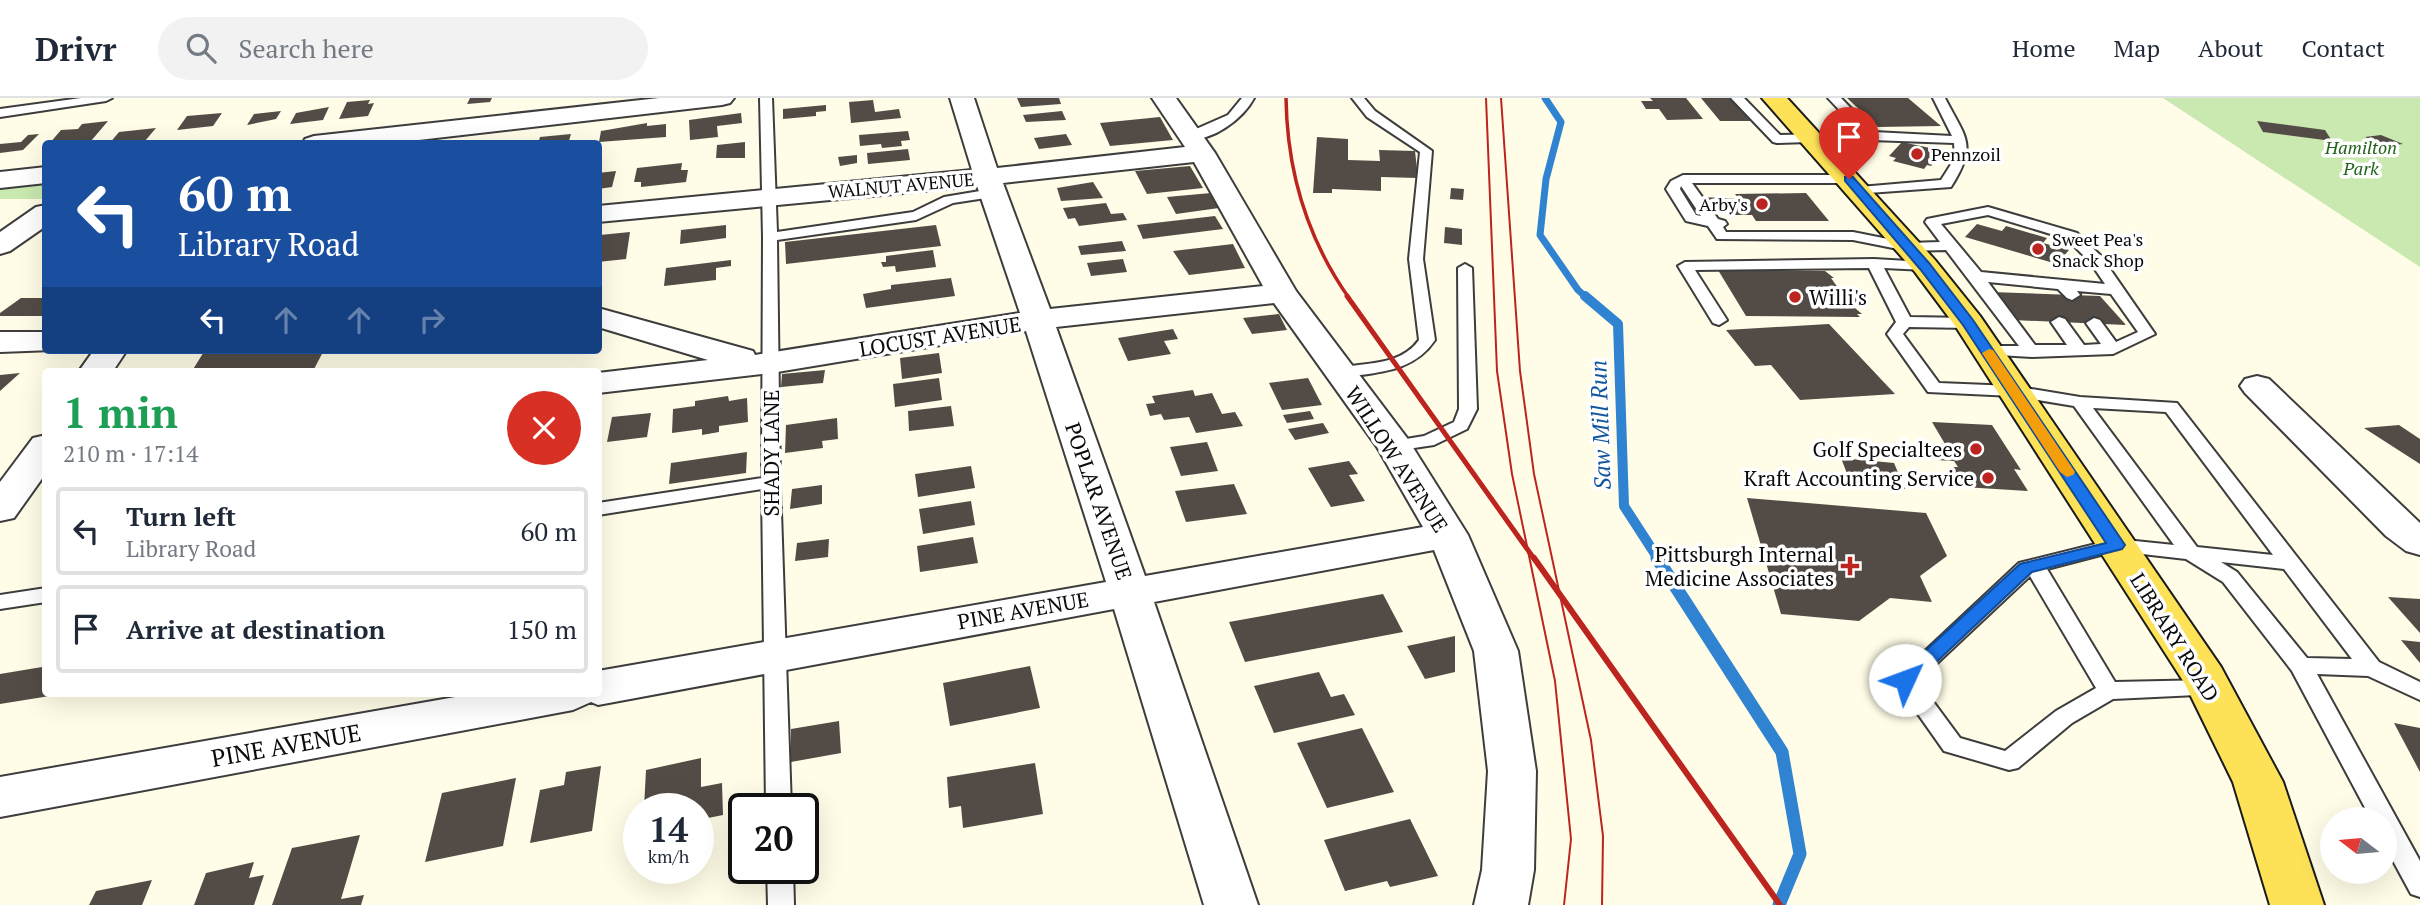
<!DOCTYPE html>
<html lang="en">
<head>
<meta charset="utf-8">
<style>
	:root { --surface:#fff; --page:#f2f2f3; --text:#1f2937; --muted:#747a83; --line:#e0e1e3 }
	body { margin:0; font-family:"PT Serif",serif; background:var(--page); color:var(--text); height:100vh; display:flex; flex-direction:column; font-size:26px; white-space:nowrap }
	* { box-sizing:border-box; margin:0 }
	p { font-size:23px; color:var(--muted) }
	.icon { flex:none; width:38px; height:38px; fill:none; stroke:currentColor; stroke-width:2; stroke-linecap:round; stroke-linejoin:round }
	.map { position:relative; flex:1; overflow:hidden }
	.sheet { position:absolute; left:42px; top:270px; width:560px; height:329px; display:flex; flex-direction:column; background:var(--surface); border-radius:7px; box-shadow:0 7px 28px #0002 }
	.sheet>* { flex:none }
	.top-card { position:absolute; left:42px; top:42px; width:560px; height:214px; border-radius:7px; box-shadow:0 7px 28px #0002; background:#1a4fa0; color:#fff; overflow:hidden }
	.needle { width:46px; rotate:286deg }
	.buttons { position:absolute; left:2320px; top:709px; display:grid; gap:14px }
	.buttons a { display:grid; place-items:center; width:77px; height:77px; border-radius:50%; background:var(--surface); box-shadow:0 7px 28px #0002; font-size:35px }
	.speed { position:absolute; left:623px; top:695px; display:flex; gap:14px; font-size:35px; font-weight:700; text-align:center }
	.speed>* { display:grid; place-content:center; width:91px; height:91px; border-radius:50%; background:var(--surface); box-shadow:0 7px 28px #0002; line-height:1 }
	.speed small { font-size:18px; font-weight:400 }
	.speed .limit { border:4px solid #111; border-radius:10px; background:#fff; color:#111 }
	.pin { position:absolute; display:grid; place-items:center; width:60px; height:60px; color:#fff; margin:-72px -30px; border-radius:50% 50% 50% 0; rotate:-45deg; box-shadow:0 0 7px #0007 }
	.pin .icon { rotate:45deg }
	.me { position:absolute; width:77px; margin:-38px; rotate:47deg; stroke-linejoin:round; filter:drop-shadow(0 0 5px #0008) }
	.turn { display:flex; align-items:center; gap:24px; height:147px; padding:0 21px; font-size:32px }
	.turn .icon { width:91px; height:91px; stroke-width:2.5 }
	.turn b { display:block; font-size:49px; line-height:60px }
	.lanes { display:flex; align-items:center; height:66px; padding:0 21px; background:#0003; justify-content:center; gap:35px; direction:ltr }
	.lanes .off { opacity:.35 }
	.round { display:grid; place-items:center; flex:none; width:74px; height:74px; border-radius:37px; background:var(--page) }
	.headline { display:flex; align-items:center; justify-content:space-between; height:119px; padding:0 21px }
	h1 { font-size:42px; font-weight:700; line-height:52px; color:#1e9e55 }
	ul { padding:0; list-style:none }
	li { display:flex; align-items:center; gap:21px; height:88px; margin:0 14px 10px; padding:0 7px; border:4px solid var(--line); border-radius:7px }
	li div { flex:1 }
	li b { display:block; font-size:26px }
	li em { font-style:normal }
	header { display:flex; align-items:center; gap:42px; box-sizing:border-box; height:98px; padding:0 35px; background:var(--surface); border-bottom:2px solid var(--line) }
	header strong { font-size:33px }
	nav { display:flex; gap:38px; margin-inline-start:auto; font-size:24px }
	.search { width:490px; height:63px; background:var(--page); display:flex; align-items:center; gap:18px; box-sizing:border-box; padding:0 24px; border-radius:38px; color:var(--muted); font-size:26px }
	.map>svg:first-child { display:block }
	.green { fill:#c9e9b0 }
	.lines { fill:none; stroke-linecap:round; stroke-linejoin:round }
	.stream-far2 { stroke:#2f83d1; stroke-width:7 }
	.stream-far1 { stroke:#2f83d1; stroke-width:10 }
	.stream { stroke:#2f83d1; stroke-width:13 }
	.building { fill:#534c46 }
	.service-casing { stroke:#3d3d3d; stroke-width:4 }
	.minor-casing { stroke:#3d3d3d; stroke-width:4 }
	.primary-casing { stroke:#1b1b1b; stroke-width:4 }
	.service { fill:#fff; fill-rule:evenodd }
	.minor { fill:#fff; fill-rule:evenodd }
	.primary { fill:#fde258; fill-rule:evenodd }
	.tram { stroke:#bc251f; stroke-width:2 }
	.rail-far2 { stroke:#bc251f; stroke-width:3.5 }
	.rail-far1 { stroke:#bc251f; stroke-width:5 }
	.rail { stroke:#bc251f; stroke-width:6 }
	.route { fill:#1a73e8; stroke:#114b97; stroke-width:2 }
	.slow { fill:#f59e0b }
	.poi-dot { fill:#bc251f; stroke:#fff; stroke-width:2.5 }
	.labels { text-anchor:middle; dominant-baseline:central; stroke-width:7; stroke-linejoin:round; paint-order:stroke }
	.far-park-label { font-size:18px; font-style:italic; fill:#23621a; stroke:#fff }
	.far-poi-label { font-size:18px; fill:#0a0a0a; stroke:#fff; text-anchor:start }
	.far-street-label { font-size:18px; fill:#0a0a0a; stroke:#fff }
	.poi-label { font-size:21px; fill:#0a0a0a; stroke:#fff; text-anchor:end }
	.street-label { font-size:21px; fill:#0a0a0a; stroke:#fff }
	.water-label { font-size:23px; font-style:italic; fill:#11559d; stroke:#fff }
	.near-street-label { font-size:24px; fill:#0a0a0a; stroke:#fff }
</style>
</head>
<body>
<header>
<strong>Drivr</strong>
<div class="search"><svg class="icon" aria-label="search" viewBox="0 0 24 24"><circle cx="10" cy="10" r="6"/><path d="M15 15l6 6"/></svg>Search here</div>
<nav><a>Home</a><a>Map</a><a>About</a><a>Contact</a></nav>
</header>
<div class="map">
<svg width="2420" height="807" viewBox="0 0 2420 807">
	<rect width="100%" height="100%" fill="#fffce7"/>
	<path class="green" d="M2163 0H2420V169L2414 165Z
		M45 82V101H0V87Z"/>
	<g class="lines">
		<path class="stream-far2" d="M1545 0 1561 24 1546 81 1540 137 1578 192 1587 200"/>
		<path class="stream-far1" d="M1585 198 1618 226 1624 408 1659 462"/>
		<path class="stream" d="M1657 460 1782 654 1800 756 1779 807"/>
	</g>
	<path class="building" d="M470 0H492L490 4 467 6Z
		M1017 0H1059L1061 6 1021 9Z
		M1650 0H1686L1703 21 1667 22 1659 11H1646L1641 3H1653Z
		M1701 0H1732L1752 23H1720Z
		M1847 0H1908L1941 28 1878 29Z
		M370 2 368 6 374 5 368 18 339 21 347 4Z
		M873 2 875 14 899 11 901 20 851 25 849 4Z
		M826 7V13L816 14V18L783 21V11Z
		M329 9 323 22 290 26 296 15Z
		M281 13 276 21 247 27 254 16Z
		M1062 13 1066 22 1026 24 1023 17Z
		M222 15 213 28 177 32 187 18Z
		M741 15 742 25 717 28 718 39 690 42 689 22Z
		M1160 19 1173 42 1110 48 1100 25Z
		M108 23 91 43 49 46 61 32 78 31 82 26Z
		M2257 23 2325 32 2332 43 2263 34Z
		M647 25V28L666 26V39L599 44 601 33Z
		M156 30 145 43 109 46 119 34Z
		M908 33 910 42 901 43 902 48 882 50 881 46 860 48 859 37Z
		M39 36 23 52 0 55V46L21 44 28 37Z
		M571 36 568 46H538L540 39Z
		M1066 36 1072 47 1039 51 1034 40Z
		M2381 37 2403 46 2386 48 2365 39Z
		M1317 39 1348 41V62L1380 63 1379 52 1415 53 1418 80 1381 79V93L1332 91V95H1313Z
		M745 44V60H716L717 47Z
		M1902 44 1944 53 1931 68 1927 67 1924 71 1893 63 1896 60 1889 58Z
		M908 51 910 62 868 66 867 55Z
		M857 57V65L840 68 838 59Z
		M682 65 681 72H688L686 84 641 89V84H634L637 70Z
		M1190 68 1203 90 1147 96 1135 73Z
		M616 73 612 89 598 91V75Z
		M1093 84 1103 100 1061 103 1057 90Z
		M1451 90 1464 91 1463 102 1450 101Z
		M1211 95 1219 110 1176 116 1167 99Z
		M1806 95 1829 123H1756L1752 117H1729L1725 111H1711L1703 99 1739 101 1735 96Z
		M1106 105 1111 116 1123 115 1127 122 1079 128 1075 120 1068 121 1063 110Z
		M1215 118 1223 131 1143 141 1137 127Z
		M1977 126 2002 133 2006 128 2047 140 2043 145 2069 152 2057 166 1965 139Z
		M726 127V140L680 146 681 132Z
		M936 127 941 148 786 166 785 144Z
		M1445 129 1462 131V147L1444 145Z
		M630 134 626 161 598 164 600 137Z
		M1122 143 1126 153 1081 157 1078 148Z
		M1233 146 1245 170 1189 177 1173 153Z
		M933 152 936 169 896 174 895 168 883 169 881 164H886V158Z
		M1123 161 1127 174 1091 178 1087 165Z
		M731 162V168L716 170V182L664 188 666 170Z
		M1718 172 1825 173 1834 180H1831L1841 194H1851L1859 205H1849L1862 216H1857L1860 219 1746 218Z
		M951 180 955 198 866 210 863 196 891 191V187Z
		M1991 194 2100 198 2126 227 2013 222Z
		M21 200H46V218H0V215Z
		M1279 216 1287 232 1252 236 1243 220Z
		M1829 226 1895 296 1800 302 1771 267 1755 268 1726 232Z
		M1173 231 1178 241 1164 243 1171 256 1128 263 1118 240Z
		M205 252H324L313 273H192Z
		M939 255 942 275 902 281 900 260Z
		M825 272 823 285 781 289 782 276Z
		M20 275 0 293V277Z
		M939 280 942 302 895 309 893 286Z
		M1308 280 1322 307 1282 312 1269 285Z
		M1193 292 1195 298 1212 295 1222 316 1235 314 1243 328 1196 335 1189 319 1164 322 1161 316 1150 318 1146 306 1155 305 1152 298Z
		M728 298 729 303 747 300 748 324 719 328V334L702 337V331L672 335 673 311 695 308V303Z
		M951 308 954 328 909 333 908 313Z
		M1310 313 1314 321 1287 325 1283 317Z
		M651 315 647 339 607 344 612 319Z
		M837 320 838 341 822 343 823 350 785 355 786 327Z
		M1932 324 1992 327 2021 372 2014 371 2028 393 1963 389 1951 369H1958L1954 363 1936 362 1926 345 1945 346Z
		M1323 325 1329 335 1295 342 1288 331Z
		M2399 327 2420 341V366L2364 330Z
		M1207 344 1218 373 1181 378 1170 349Z
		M747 354 746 375 669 386 671 365Z
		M1841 360 1894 365 1905 391 1851 386Z
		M1349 363 1358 376 1349 377 1365 403 1331 409 1308 370Z
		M971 368 975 390 918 399 915 376Z
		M1234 386 1247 416 1186 424 1175 393Z
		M822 387V406L790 411 792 391Z
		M1747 400 1926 415 1947 458 1920 478 1932 504 1890 500 1859 523 1781 516Z
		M971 403 975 427 923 436 919 411Z
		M973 439 978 465 920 474 917 448Z
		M829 441 828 459 795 463 797 445Z
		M1383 496 1403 534 1245 564 1229 524Z
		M2388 499 2420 501V535Z
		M1455 538V574L1425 581 1407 548Z
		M2401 542 2420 544V565Z
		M46 564V595L62 596 0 606V576L42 569Z
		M1030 568 1040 610 950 628 943 585Z
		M1319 574 1331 599 1344 596 1355 617 1274 635 1254 588Z
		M839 623 841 655 791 664V631Z
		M2394 625 2420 630V674Z
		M1362 630 1394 694 1327 710 1297 645Z
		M701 660V689L722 685 723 717 698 722V710H644L646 672Z
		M1035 665 1043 716 963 730 961 708 949 710 947 679Z
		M601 668 592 733 530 745 540 692 564 687 566 674Z
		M516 680 503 748 425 764 442 695Z
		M1410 721 1438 778 1390 789 1387 783 1345 793 1324 742Z
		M360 737 341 801 364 797 361 807H272L292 750Z
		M254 764 249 780 264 777 254 807H194L206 775Z
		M152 782 142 807H89L96 793Z"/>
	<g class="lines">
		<defs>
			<path id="service" d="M81 0H112L106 3 0 19V11Z
				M760 0H772L777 134 913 114 944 99 992 91 999 95 992 99 953 105 916 122 777 142 780 384 791 710H766L762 391 598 417V405L762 380 763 139Z
				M1242 0H1254C1243 21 1212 44 1187 41V35L1228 17Z
				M1352 0H1364L1375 13 1432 53 1423 161 1435 242C1413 275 1376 274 1340 280L1334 279 1332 275 1334 271C1363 264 1400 269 1419 242L1409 161 1420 54 1367 19Z
				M1731 0H1744L1780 37 1861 35 1828 0H1841L1874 34 1952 38 1933 0H1945C1966 41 1978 46 1951 89L1855 96V90L1860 89 1941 82 1955 60 1954 45 1871 42 1777 45 1773 44Z
				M1683 77H1849L1856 81 1849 85H1692L1718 121 1725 123 1727 126 1723 129 1726 134H1853L1908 145 1940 144 1925 124 1927 121 1988 109 2077 135 2101 158 2155 236 2113 256 2032 259 1981 256 1979 253 1987 248H2019L1946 152 1908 153 1853 142 1717 141 1708 128 1686 123 1666 91 1671 83ZM1681 88 1701 118 1696 117 1680 91ZM1988 117 2067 141 2090 164 2105 186 1981 174 1941 126ZM1988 184 2058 191 2067 200 2072 202 2080 197 2077 193 2111 196 2138 234 2116 244 2100 222 2094 220 2086 225 2101 246 2084 247 2065 221 2059 219 2051 224 2067 247H2035Z
				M1874 161 1925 164 1932 168 1925 172 1884 170 1910 219 1969 220 1977 225 1969 230 1909 229 1903 236 1939 285 2013 288 2080 299 2177 305 2379 564 2420 584V602L2368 578 2317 576 2420 763V799L2411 796 2385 748V721H2371L2292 573 2223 484 2186 461 2116 453 2047 471 2115 584 2210 582 2218 584 2221 590 2218 596 2113 601 2072 625 2018 670 2009 672 1944 653 1894 582 2019 465 2116 441 2174 447 2074 308 2013 298 1928 294 1887 236 1896 224 1869 170 1695 172 1727 222 1719 227 1713 225 1678 168 1685 164ZM2093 310 2166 314 2273 457 2197 449ZM2221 464 2284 471 2352 561 2307 560 2237 474ZM2030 478 2096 590 2056 613 2005 653 1960 640 1918 583Z
				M1465 166 1472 170 1477 311 1467 331 1434 347 1394 353 1388 352 1385 348 1388 344 1424 338 1454 324 1459 311 1458 170Z
				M46 490V504L0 511V497Z
				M767 770H793L794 807H768Z"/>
			<path id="minor" d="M659 0H734L730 5 722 7 384 46H302L305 41 314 38Z
				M950 0H974L997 70 1185 49 1152 0H1176L1215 55 1296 193 1407 340 1468 437 1518 553 1536 673 1534 772 1528 807H1474L1482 772 1488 673 1474 553 1434 452 1154 504 1258 807H1204L1114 511 598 607 591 604 573 612 0 719V679L478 595H598V573L1106 484 1026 233 771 275 598 295V275L708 262 598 229V210L753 253 755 257 1020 215 977 88 598 124V108L972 72ZM1194 64 1263 188 1050 211 1003 85ZM1274 205 1377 349 1423 429 1145 478 1056 229Z
				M46 69V85L0 90V74Z
				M46 107V128L10 153 0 156V134L36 109Z
				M0 234H46V252H53L0 254Z
				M94 252H127L113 273H79Z
				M2257 278 2269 281 2420 425V457L2406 453 2386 438 2245 295 2240 288 2245 281Z
				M46 337V375L14 420 0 423V384L33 340Z"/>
			<path id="primary" d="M1762 0H1787L1935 162 1980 218 2221 569 2283 684 2324 807H2270L2233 684 2185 586 1956 229 1915 174Z"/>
		</defs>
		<use href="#service" class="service-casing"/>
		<use href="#minor" class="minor-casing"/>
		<use href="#primary" class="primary-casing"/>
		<use href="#service" class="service"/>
		<use href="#minor" class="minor"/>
		<use href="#primary" class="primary"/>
		<path class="tram" d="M1486 0 1497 273 1512 376 1555 583 1571 741 1564 807
			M1501 0 1520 273 1534 376 1591 642 1603 738 1602 807"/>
		<path class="rail-far2" d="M1286 0C1287 73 1306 139 1349 200"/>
		<path class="rail-far1" d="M1347 198 1535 462"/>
		<path class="rail" d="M1534 460 1780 807"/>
	</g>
	<path class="route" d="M1845 79H1853L1929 165 1973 222 2125 447 2122 451 2032 474 1912 587H1899L1896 582 1899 577 2020 466 2106 445 1963 227 1920 171 1845 83Z"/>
	<path class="slow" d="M1989 251 1993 252 2075 374 2073 377 2067 379 2060 374 1982 255Z"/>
	<g class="poi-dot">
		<circle cx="1917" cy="56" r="7"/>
		<circle cx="1762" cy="106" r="7"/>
		<circle cx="2038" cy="151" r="7"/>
		<circle cx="1795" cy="199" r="7"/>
		<circle cx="1976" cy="351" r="7"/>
		<circle cx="1988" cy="380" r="7"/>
		<path d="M1846.5 457.5h7v7h7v7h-7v7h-7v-7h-7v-7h7z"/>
	</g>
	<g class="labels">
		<g class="far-park-label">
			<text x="2361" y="49">Hamilton<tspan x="2361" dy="21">Park</tspan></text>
		</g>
		<g class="far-poi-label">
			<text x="1931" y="56">Pennzoil</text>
			<text x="1748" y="106" text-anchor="end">Arby's</text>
			<text x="2052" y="141">Sweet Pea's<tspan x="2052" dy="21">Snack Shop</tspan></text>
		</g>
		<g class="far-street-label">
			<text transform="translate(901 87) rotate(-5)">WALNUT AVENUE</text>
		</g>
		<g class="poi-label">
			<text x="1809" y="199" text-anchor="start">Willi's</text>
			<text x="1962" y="351">Golf Specialtees</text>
			<text x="1974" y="380">Kraft Accounting Service</text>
			<text x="1834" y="456">Pittsburgh Internal<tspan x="1834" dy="24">Medicine Associates</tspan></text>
		</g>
		<g class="street-label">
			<text transform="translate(940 238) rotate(-9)">LOCUST AVENUE</text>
			<text transform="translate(771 355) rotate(-90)">SHADY LANE</text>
			<text transform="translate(1397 361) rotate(57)">WILLOW AVENUE</text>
			<text transform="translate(1099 403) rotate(71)">POPLAR AVENUE</text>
			<text transform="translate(1023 512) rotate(-10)">PINE AVENUE</text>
			<text transform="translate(2175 539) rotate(58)">LIBRARY ROAD</text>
		</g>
		<g class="water-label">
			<text transform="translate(1600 327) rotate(-92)">Saw Mill Run</text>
		</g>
		<g class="near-street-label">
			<text transform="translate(286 647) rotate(-10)">PINE AVENUE</text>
		</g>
	</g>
</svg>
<div class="buttons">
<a><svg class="needle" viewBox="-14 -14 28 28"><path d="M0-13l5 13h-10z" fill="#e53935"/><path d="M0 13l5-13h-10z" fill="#747a83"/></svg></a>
</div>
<div class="speed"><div>14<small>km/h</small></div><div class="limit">20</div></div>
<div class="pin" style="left:1849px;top:81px;background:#d93025"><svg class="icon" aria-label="arrive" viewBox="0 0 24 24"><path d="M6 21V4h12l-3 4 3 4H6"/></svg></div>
<svg class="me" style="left:1905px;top:582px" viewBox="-20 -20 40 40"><circle r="19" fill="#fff"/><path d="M0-13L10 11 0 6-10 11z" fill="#1a73e8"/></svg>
<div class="top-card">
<div class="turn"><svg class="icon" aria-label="left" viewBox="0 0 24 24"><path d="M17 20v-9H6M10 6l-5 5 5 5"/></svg><div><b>60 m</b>Library Road</div></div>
<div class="lanes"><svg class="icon" aria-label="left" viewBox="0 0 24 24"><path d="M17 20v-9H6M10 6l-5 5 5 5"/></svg><svg class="icon off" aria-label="ahead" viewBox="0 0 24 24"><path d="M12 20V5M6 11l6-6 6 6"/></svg><svg class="icon off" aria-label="ahead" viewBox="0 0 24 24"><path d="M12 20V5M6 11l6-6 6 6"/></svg><svg class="icon off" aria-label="right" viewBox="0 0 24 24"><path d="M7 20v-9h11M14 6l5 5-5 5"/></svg></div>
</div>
<section class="sheet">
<div class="headline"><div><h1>1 min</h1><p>210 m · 17:14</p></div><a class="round" style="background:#d93025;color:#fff"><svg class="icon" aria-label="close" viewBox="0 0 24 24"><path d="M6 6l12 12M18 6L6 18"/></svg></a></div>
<ul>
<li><svg class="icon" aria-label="left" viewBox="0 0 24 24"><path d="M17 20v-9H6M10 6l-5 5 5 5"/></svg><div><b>Turn left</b><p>Library Road</p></div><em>60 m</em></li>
<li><svg class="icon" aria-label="arrive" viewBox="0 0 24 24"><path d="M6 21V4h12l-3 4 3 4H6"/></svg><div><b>Arrive at destination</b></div><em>150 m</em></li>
</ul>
</section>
</div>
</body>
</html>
